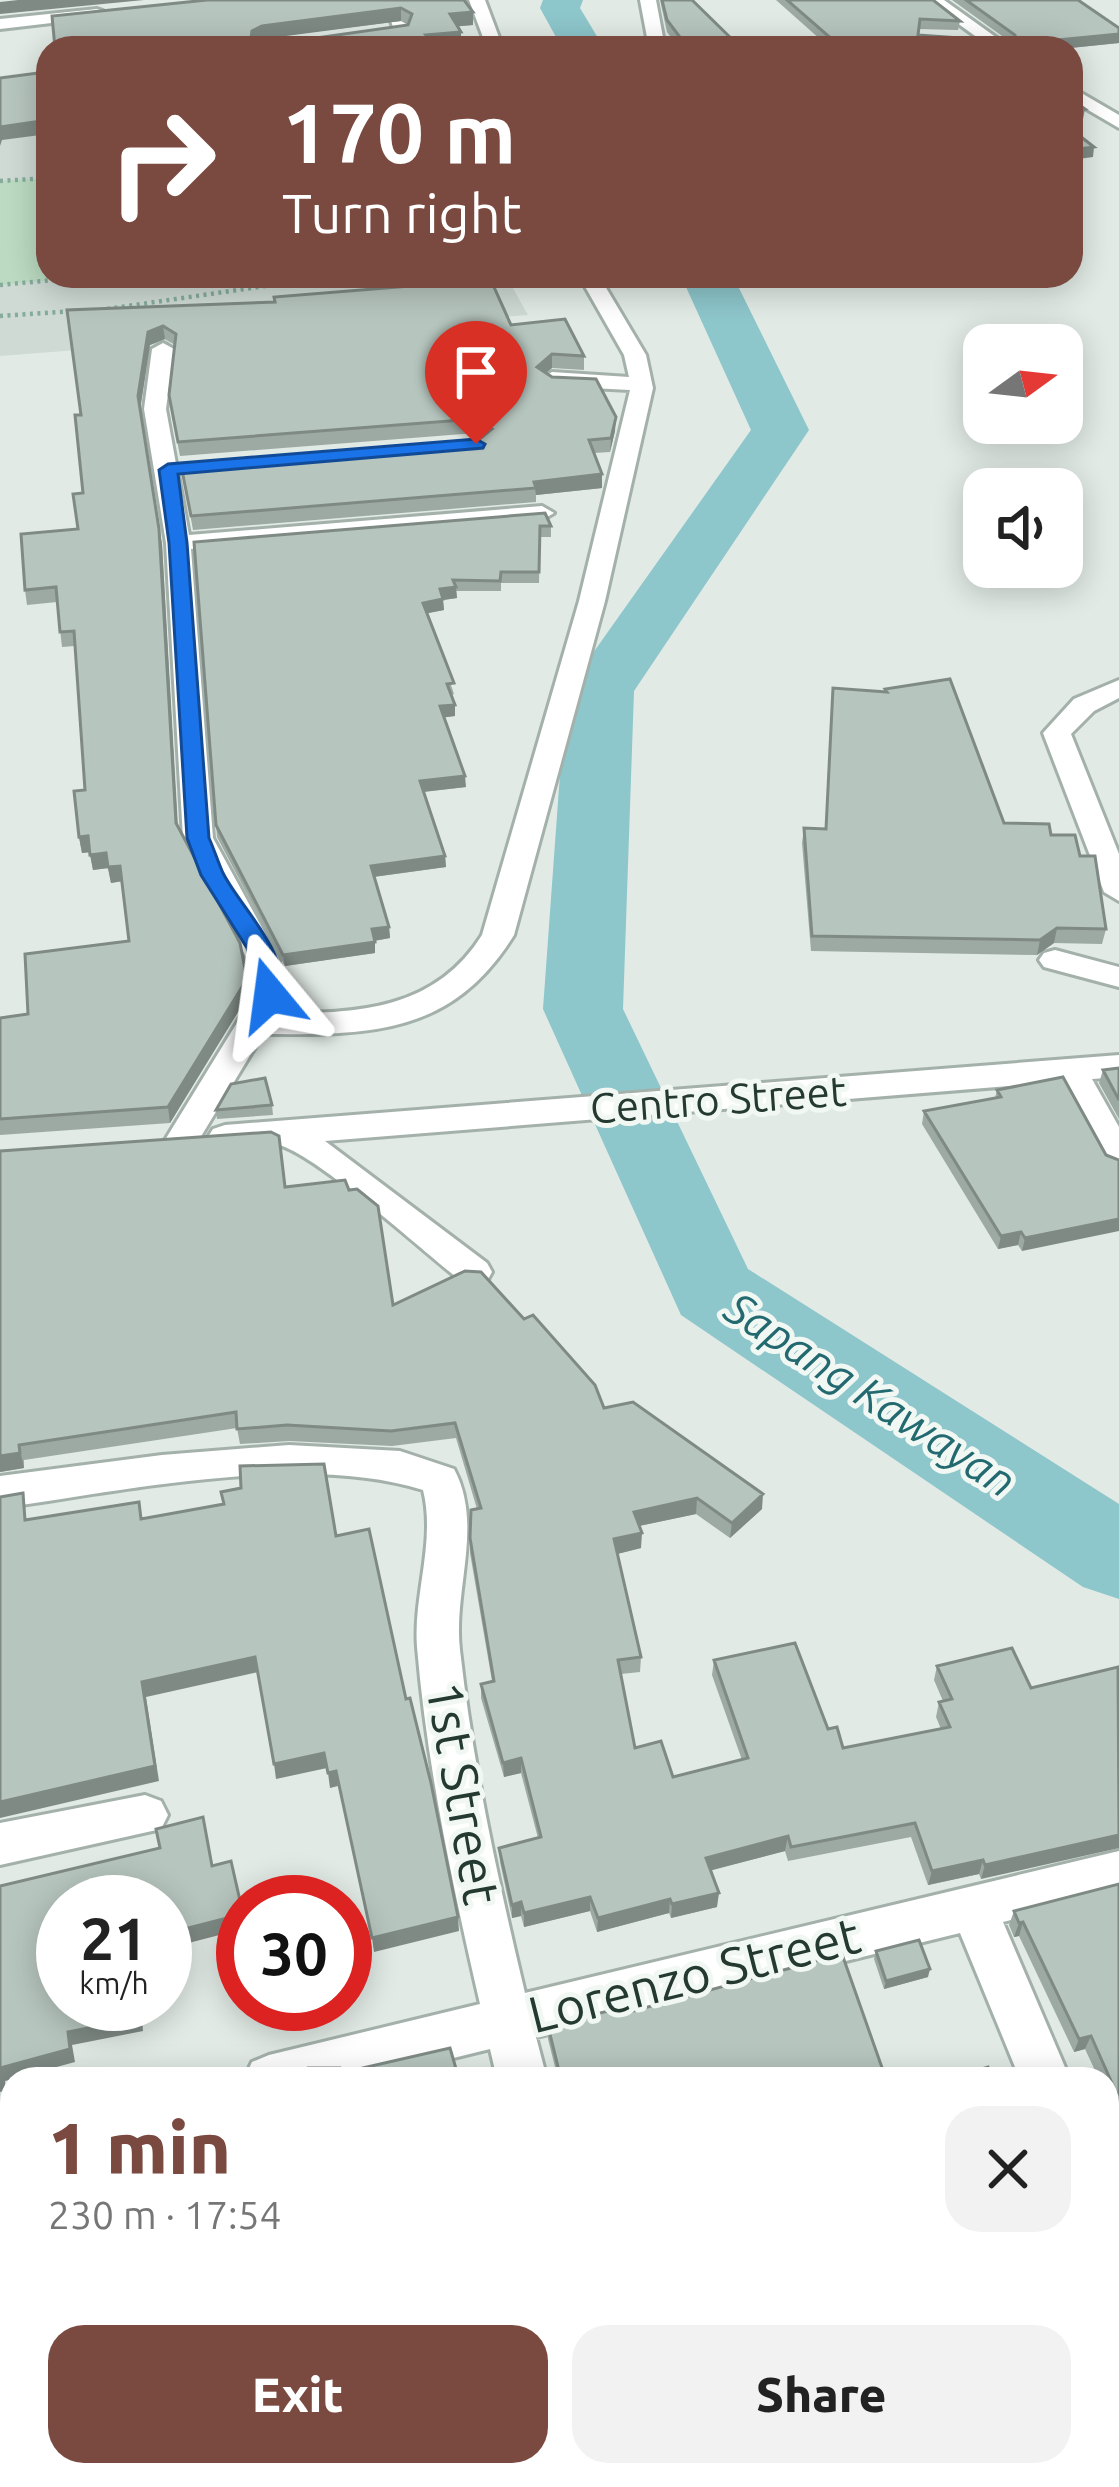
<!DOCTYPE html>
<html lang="en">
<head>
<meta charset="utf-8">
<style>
	:root { --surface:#fff; --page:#f2f2f2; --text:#222; --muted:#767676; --accent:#7a493f }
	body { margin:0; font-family:Ubuntu,sans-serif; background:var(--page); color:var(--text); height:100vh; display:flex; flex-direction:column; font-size:45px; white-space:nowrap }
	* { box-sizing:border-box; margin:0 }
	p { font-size:39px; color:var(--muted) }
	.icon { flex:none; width:66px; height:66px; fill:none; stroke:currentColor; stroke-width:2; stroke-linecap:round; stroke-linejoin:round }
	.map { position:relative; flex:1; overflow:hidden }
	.details { position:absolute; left:0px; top:2067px; width:1119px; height:420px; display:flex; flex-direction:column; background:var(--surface); border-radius:36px 36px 0 0; box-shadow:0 6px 30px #0003 }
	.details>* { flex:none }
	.guide { position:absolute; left:36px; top:36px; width:1047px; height:252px; border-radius:36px; box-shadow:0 6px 30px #0003; background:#7a493f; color:#fff; overflow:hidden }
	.needle { width:78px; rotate:75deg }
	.tools { position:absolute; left:963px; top:324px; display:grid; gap:24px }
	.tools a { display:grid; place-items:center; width:120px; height:120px; border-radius:24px; background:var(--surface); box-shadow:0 6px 30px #0003; font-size:60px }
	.speed { position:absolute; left:36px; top:1875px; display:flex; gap:24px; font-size:60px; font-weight:700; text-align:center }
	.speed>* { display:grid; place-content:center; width:156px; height:156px; border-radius:50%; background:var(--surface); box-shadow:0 6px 30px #0003; line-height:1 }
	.speed small { font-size:30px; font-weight:400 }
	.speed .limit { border:18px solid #d22; background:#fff; color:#111 }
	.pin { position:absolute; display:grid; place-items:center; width:102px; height:102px; color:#fff; margin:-123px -51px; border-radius:50% 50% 50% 0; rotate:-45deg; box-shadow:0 0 12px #0007 }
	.pin .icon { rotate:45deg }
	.me { position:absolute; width:132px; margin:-66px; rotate:344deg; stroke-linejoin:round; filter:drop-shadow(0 0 9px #0008) }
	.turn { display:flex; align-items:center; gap:42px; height:252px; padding:0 48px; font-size:54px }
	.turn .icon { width:156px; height:156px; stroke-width:2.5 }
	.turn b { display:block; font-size:84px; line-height:102px }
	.round { display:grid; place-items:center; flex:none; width:126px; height:126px; border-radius:36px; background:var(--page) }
	.overview { display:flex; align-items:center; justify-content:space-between; height:204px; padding:0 48px }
	h1 { font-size:72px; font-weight:800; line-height:90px; color:var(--accent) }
	.cta { display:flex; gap:24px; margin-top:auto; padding:24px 48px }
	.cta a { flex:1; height:138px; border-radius:36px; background:var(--accent); color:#fff; font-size:48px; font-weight:800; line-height:138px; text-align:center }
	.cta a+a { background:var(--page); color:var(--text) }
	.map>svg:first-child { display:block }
	.built { fill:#cfdad4 }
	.green { fill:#bbdac1 }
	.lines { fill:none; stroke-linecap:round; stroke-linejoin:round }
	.river { fill:#8dc6cb; fill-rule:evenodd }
	.minor-casing { stroke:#a4b1ab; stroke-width:6 }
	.path { stroke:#84ab9c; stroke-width:4.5; stroke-dasharray:3 4.5; stroke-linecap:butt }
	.minor { fill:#fff; fill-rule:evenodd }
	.wall { fill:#9da9a3; fill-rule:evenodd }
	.shaded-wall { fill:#7f8a85 }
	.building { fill:#b6c5be; stroke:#7f8a85; stroke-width:3; fill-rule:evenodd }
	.route { fill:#1a73e8; stroke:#114b97; stroke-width:3 }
	.labels { text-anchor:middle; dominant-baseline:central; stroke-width:10; stroke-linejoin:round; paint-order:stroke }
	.street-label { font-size:42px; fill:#233931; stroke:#f1f7f3 }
	.water-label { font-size:45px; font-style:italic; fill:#226970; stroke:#f1f7f3 }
	.near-street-label { font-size:51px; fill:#233931; stroke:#f1f7f3 }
</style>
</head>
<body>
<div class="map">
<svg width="1119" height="2487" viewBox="0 0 1119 2487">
	<rect width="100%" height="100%" fill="#e1eae5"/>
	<path class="built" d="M48 115V276H506L528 315 0 356V121Z"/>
	<path class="green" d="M48 178V276H95L0 285V181Z"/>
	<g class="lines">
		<path class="river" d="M543 0H583L580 8 604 48H562L540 8Z
			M681 276H733L809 430 634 691 623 1009 748 1269 1119 1504V1599L1083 1587 681 1315 543 1009 566 691 751 430Z"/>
		<defs>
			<path id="minor" d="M384 0H400L416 48H400Z
				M469 0H485L503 48H487Z
				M640 0H656L665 48H649Z
				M925 0H944L1011 48H992Z
				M97 9 103 11V17L0 29V19Z
				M1071 87 1119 115V128L1071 100Z
				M579 276H599L646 355 653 388 605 601 514 935C452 1035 371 1035 263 1034L194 1148H170L165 1140 254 995 246 957 183 838 166 543 144 409 152 349 163 343 174 349 166 409 189 535 542 506 554 513 542 520 191 549 213 838 278 957 286 995 275 1013C357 1014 435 1010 482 935L579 601 630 390 552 386 541 379 552 372 629 377 624 355Z
				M1119 680V698L1094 711 1071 734 1119 854V901L1104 892 1043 733 1074 699Z
				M1055 950 1119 967V987L1044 967 1039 960 1044 953Z
				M1119 1055V1077L1092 1079 1119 1127V1170L1107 1166 1060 1082 325 1141 487 1263 492 1272 487 1281 474 1285 461 1281C424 1252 317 1155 279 1145 258 1140 235 1151 213 1145L208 1137 213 1129 225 1125Z
				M289 1445 400 1451 454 1469C484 1525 453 1590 460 1650 473 1766 498 1880 525 1993L1119 1851V1893L1003 1922 1070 2079H1020L960 1933 536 2037 547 2079H497L490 2049 368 2079H244L252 2062 269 2055 480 2004C453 1887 427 1767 417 1647 413 1595 436 1542 423 1490 305 1452 123 1491 0 1508V1476L162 1455Z
				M145 1795 161 1801 168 1815 161 1829 0 1865V1823Z
				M12 2119V2169L0 2172V2122Z
				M1107 2200 1119 2205V2280L1107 2275Z
				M592 2475H648L651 2487H595Z"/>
		</defs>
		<use href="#minor" class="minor-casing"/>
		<path class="path" d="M0 181 48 178
			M0 285 95 276
			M107 309 279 284 398 279
			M0 316 74 311"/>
		<use href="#minor" class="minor"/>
	</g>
	<path class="wall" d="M464 0 473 25 458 26 461 45 437 47 55 48ZM401 21 408 25 302 40 264 38Z
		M660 0H692L741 48H679L667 32Z
		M776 0H933L960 21 958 30 919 29 918 35 1009 41 952 0H1078L1119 34V43L1070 48H830Z
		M429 276H489L511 325 584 356V370L552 368 546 373 615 431 610 452 594 453 602 488 536 495V502L193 530 181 465 476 442 482 436 476 433 180 456 171 409 175 345 165 339 150 345 140 409 162 544 178 826 247 979 249 994 170 1123 0 1135V1018L28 1014 129 941 122 881 111 883 108 868 93 870 90 852 82 853 79 837 85 790 75 646 62 647 57 602 27 605 25 590 78 529 83 493 81 415 67 310 274 302 441 283Z
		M551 526V537H540L539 583H501V591H456L457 598 443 600 444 610 427 613 454 694 451 695 455 705V716L444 717 466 787 424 792 445 856 446 867 374 877 389 927 390 938 374 941 375 953 285 966 217 837 194 542Z
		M885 689 1004 823 1051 835 1080 856 1106 929 1102 944 1054 943 1037 955 811 951 802 843 804 828 825 829Z
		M1119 1068V1119L1099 1083 1103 1070Z
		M997 1090 1106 1155 1022 1251 1018 1245 998 1249 922 1124 924 1111 995 1098Z
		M272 1105 273 1115 217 1119 216 1110Z
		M0 1151 285 1187 393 1305 604 1408 762 1509 730 1538 696 1514 639 1526 641 1548 617 1554 641 1657 640 1672 621 1674 635 1748 673 1777 742 1760 712 1675 714 1660 828 1729 843 1748 941 1729 936 1717 939 1702 943 1701 934 1680 937 1666 1031 1688 1118 1667 981 1879 979 1874 928 1885 911 1837 788 1861 785 1851 711 1870 717 1907 671 1918 669 1913 597 1932 590 1911 524 1927 521 1916 512 1918 500 1862 499 1848 538 1838 521 1773 504 1777 481 1698V1684L492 1681 470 1553V1538L477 1509 456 1438 392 1446 289 1441 240 1444 237 1428 24 1460V1468L0 1472Z
		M1119 1884V2125L1107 2098V2079H1099L1085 2049 1074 2052 1019 1936 1014 1937 1009 1925 1014 1911Z
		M876 1951 928 1977 884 1989 874 1959Z
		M626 2013 886 2079H558L548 2039V2026Z
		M1119 2156V2200L1109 2198 1107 2160Z
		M832 2475H1107L1119 2487H836Z"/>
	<path class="shaded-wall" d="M18 0H144L0 14V2Z
		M401 8V21L263 39 252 48V31L262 26Z
		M473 12V25L451 27 450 14Z
		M461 32V45L426 47V35Z
		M1119 34V43L1070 48H995L996 46Z
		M1085 109 1083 119 1071 120V111Z
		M48 120V134L2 140 0 146V127Z
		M1094 147 1093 157 1071 160V150Z
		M163 326 165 339 150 345 140 410 138 396 148 332Z
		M552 354V368L537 380V367Z
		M616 417 615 431 610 452 611 438Z
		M602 474V488L536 495 534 482Z
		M159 529 162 544 178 838 176 823Z
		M456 587 457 598 443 600 444 610 424 614 423 603 440 589Z
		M455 705V716L440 718V706Z
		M465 776 466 787 421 792 420 781Z
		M88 836 91 852 82 853 79 837Z
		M106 853 120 866 123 881 111 883 108 868 93 870 90 855Z
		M445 856 446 867 372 877 371 866Z
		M389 927 390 938 373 941 372 929Z
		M1057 928 1054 943 1037 955 1040 940Z
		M375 942V953L285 966 283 955Z
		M247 979 249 994 170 1123 168 1107Z
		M1119 1219V1231L1022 1251 1025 1238Z
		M1021 1232 1018 1245 998 1249 1001 1236Z
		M19 1445 24 1468 0 1472V1456Z
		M763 1494 762 1509 730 1538 732 1523Z
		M697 1498 696 1514 634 1527V1512Z
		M642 1533 641 1548 613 1555 614 1539Z
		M255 1657 258 1672 146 1697 159 1781 0 1818V1802L142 1682Z
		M324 1753 327 1768 276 1779 274 1764Z
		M521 1758V1773L504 1777 503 1763Z
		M336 1771 338 1786 330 1788 328 1773Z
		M1119 1835V1848L981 1879 985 1865Z
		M788 1836 785 1851 705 1872 706 1858Z
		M983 1860 979 1874 928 1885 932 1871Z
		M719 1893 717 1907 671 1918 672 1904Z
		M590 1897V1911L524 1927V1913Z
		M670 1899 669 1913 597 1932 598 1918Z
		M521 1902V1916L512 1918V1905Z
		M243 1914V1929L165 1949V1934Z
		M458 1917 459 1931 374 1952 372 1938Z
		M1023 1922 1019 1936 1014 1937 1019 1923Z
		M930 1969 928 1977 884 1989 886 1981Z
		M137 2004H141L143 2031 72 2045 75 2062 5 2081 6 2090 0 2092V2068L68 2032Z
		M1091 2036 1085 2049 1074 2052 1079 2039Z
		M12 2338V2352L0 2355V2341Z"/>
	<path class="building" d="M207 0H464L473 12 450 14 461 32 426 35 439 48H55L52 16ZM401 8 412 14 408 25 302 40 251 38 252 31 262 26Z
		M662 0H692L741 48H688L667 20Z
		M787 0H933L960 21 920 19 918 35 1016 42 1015 35 966 0H1078L1119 28V34L996 46 999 48H842Z
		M46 72H48V120L0 127V78Z
		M1071 99 1085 109 1071 111Z
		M1071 129 1094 147 1071 150Z
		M450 276H489L511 325 565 319 584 356 552 354 537 367 552 377 596 379 616 417 611 438 589 440 602 474 534 482 536 488 191 516 181 465 476 442 492 429 475 419 178 442 169 395 176 334 163 326 148 332 138 396 159 529 176 823 240 943 247 979 168 1107 0 1119V1018L28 1014 25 954 129 941 120 866 108 867 106 853 90 855 88 836 79 837 74 791 85 790 74 631 60 632 56 587 25 590 21 534 78 529 73 494 83 493 75 415H81L67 310 275 302 274 297 459 282Z
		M545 513 551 526H540L539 572H501L500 581 453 580 456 587 440 589 443 599 423 603 454 683 447 684 455 705 440 706 465 776 420 781 445 856 371 866 389 927 372 929 375 942 283 955 216 825 194 542Z
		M950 679 1004 823 1049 824 1051 835H1075L1080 856H1095L1106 929 1057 928 1040 940 812 936 804 828 826 829 833 688 887 692 885 689Z
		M1119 1068V1100L1103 1070Z
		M1063 1077 1106 1155 1119 1160V1219L1025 1238 1021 1232 1001 1236 924 1111 1001 1097 997 1090Z
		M265 1078 272 1105 216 1110 231 1084Z
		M271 1132 279 1136 285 1187 345 1180 349 1190 357 1189 378 1206 393 1305 465 1271 481 1272 524 1319 533 1315 595 1385 604 1408 633 1402 763 1494 732 1523 697 1498 634 1512 642 1533 614 1539 641 1657 618 1660 635 1748 661 1741 673 1777 748 1758 714 1660 795 1643 828 1729 837 1727 843 1748 950 1727 939 1702 952 1699 937 1666 1012 1648 1031 1688 1118 1667 1119 1835 985 1865 983 1860 932 1871 915 1823 791 1847 788 1836 706 1858 719 1893 672 1904 670 1899 598 1918 590 1897 524 1913 521 1902 512 1905 499 1848 541 1837 521 1758 503 1763 481 1684 494 1681 470 1538 471 1510 481 1508 455 1423 391 1431 287 1425 237 1429 236 1412 19 1445 20 1453 0 1456V1151Z
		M324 1464 336 1536 369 1529 406 1699 410 1698 431 1783 458 1917 372 1938 336 1771 328 1773 324 1753 274 1764 255 1657 142 1682 155 1766 0 1802V1497L23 1493 25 1520 139 1502 141 1519 224 1504 221 1492 241 1488 240 1466Z
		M203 1817 212 1866 231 1861 243 1914 165 1934V1902H63V2004H137L139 2018 68 2032 70 2049 0 2068V1886L160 1848 156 1829Z
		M1119 1884V2099L1091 2036 1079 2039 1023 1922 1019 1923 1014 1911Z
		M919 1940 930 1969 886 1981 876 1951Z
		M842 1954 886 2079H561L548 2026 624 2007 626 2013Z
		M450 2048 459 2079H273L308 2068H340L341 2073Z
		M988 2067 993 2079H948Z
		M270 2071 272 2079H240Z
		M1119 2156V2187L1109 2185 1107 2217V2160Z
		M12 2195V2338L0 2341V2198Z
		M1117 2413 1119 2420V2487H842L838 2475H1107V2415Z
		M92 2475H572L575 2487H93Z
		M700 2477 703 2487H671Z"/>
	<path class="route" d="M476 439 485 444 483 448 178 474 187 543 209 838C214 849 218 862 223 873 241 909 296 958 278 1001H261L247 948 201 875 187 838 169 543 159 470 168 464Z"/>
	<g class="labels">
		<g class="street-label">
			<text transform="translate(718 1099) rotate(-4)">Centro Street</text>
		</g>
		<g class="water-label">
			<text transform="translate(871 1394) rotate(33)">Sapang Kawayan</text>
		</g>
		<g class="near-street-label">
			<text transform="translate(464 1793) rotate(80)">1st Street</text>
			<text transform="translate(694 1974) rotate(-14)">Lorenzo Street</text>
		</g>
	</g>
</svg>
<div class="tools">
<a><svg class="needle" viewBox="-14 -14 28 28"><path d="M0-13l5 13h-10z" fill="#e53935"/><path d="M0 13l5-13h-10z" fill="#767676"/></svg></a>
<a><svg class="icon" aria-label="sound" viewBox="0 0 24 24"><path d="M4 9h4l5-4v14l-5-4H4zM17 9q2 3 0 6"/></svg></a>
</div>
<div class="speed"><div>21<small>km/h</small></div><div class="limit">30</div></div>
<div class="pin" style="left:476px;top:444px;background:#d93025"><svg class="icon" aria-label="arrive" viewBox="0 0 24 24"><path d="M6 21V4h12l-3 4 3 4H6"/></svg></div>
<svg class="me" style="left:270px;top:995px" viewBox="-20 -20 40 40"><path d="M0-17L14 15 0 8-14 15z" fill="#1a73e8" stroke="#fff" stroke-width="4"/></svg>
<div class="guide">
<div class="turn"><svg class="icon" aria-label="right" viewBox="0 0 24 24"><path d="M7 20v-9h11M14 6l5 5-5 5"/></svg><div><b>170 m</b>Turn right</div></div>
</div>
<section class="details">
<div class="overview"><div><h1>1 min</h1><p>230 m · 17:54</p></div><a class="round"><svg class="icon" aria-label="close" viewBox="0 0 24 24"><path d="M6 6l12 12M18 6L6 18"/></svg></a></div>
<div class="cta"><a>Exit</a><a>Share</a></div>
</section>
</div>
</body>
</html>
